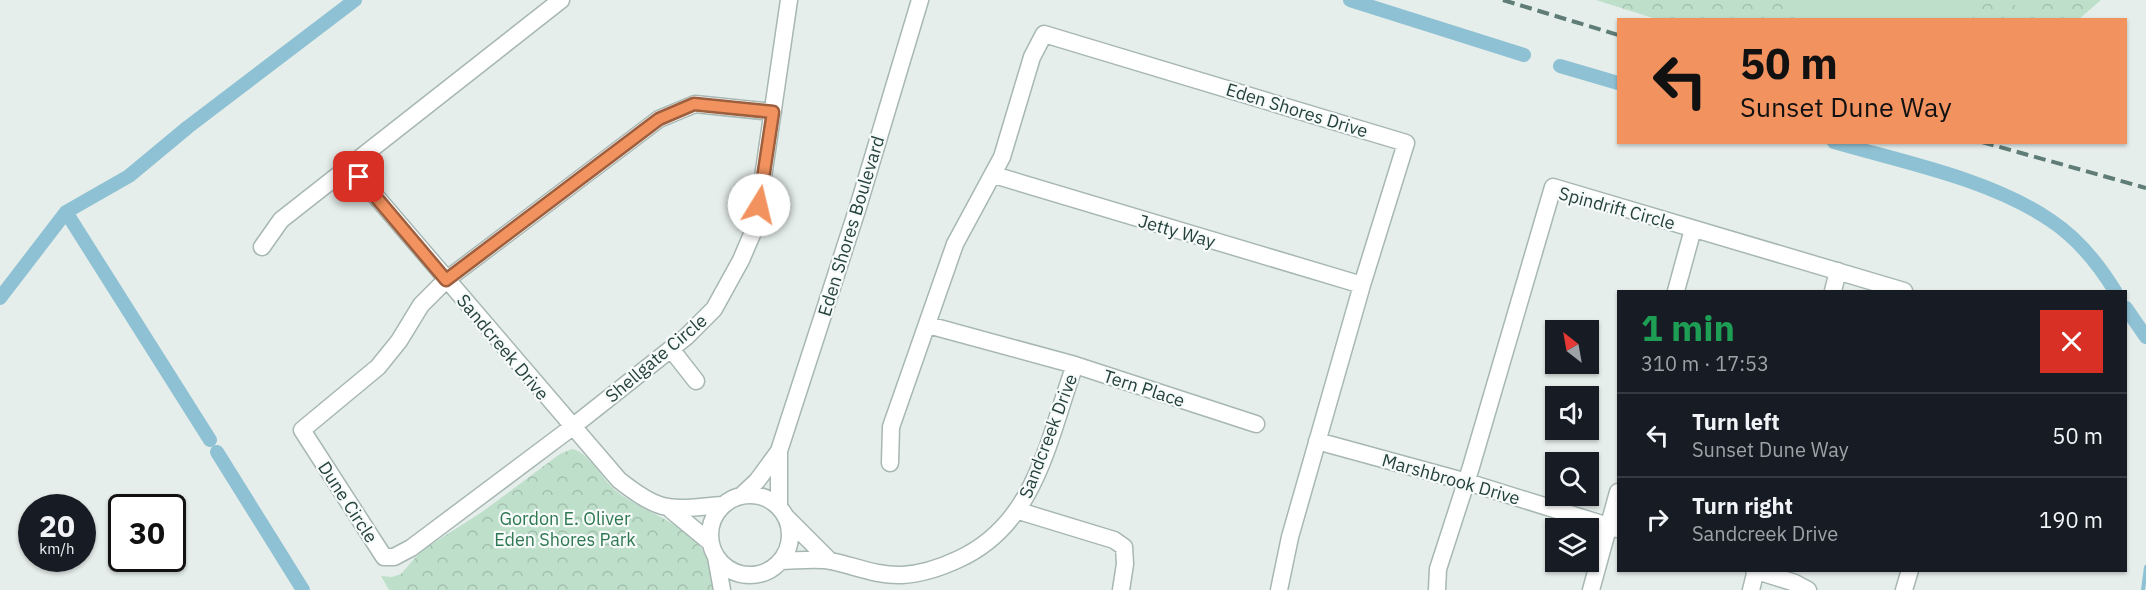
<!DOCTYPE html>
<html lang="en">
<head>
<meta charset="utf-8">
<style>
	:root { --surface:#171b24; --page:#20242c; --text:#f1f3f6; --muted:#9ea1a6; --line:#363941 }
	body { margin:0; font-family:"IBM Plex Sans",sans-serif; background:var(--page); color:var(--text); height:100vh; display:flex; flex-direction:column; font-size:22px; white-space:nowrap }
	* { box-sizing:border-box; margin:0 }
	p { font-size:20px; color:var(--muted) }
	.icon { flex:none; width:33px; height:33px; fill:none; stroke:currentColor; stroke-width:2; stroke-linecap:round; stroke-linejoin:round }
	.map { position:relative; flex:1; overflow:hidden }
	.side { position:absolute; left:1617px; top:290px; width:510px; height:282px; display:flex; flex-direction:column; background:var(--surface); border-radius:0px; box-shadow:0 2px 4px #0004 }
	.side>* { flex:none }
	.hud { position:absolute; left:1617px; top:18px; width:510px; height:126px; border-radius:0px; box-shadow:0 2px 4px #0004; background:#f2925f; color:#111; overflow:hidden }
	.needle { width:39px; rotate:329deg }
	.controls { position:absolute; left:1545px; top:320px; display:grid; gap:12px }
	.controls a { display:grid; place-items:center; width:54px; height:54px; border-radius:0px; background:var(--surface); box-shadow:0 2px 4px #0004; font-size:30px }
	.speed { position:absolute; left:18px; top:494px; display:flex; gap:12px; font-size:30px; font-weight:700; text-align:center }
	.speed>* { display:grid; place-content:center; width:78px; height:78px; border-radius:50%; background:var(--surface); box-shadow:0 2px 4px #0004; line-height:1 }
	.speed small { font-size:15px; font-weight:400 }
	.speed .limit { border:3px solid #111; border-radius:9px; background:#fff; color:#111 }
	.pin { position:absolute; display:grid; place-items:center; width:51px; height:51px; color:#fff; margin:-26px; border-radius:12px; box-shadow:0 3px 9px #0006 }
	.me { position:absolute; width:66px; margin:-33px; rotate:9deg; stroke-linejoin:round; filter:drop-shadow(0 0 4px #0008) }
	.turn { display:flex; align-items:center; gap:21px; height:126px; padding:0 24px; font-size:27px }
	.turn .icon { width:78px; height:78px; stroke-width:2.5 }
	.turn b { display:block; font-size:42px; line-height:51px }
	.round { display:grid; place-items:center; flex:none; width:63px; height:63px; border-radius:0px; background:var(--page) }
	.summary { display:flex; align-items:center; justify-content:space-between; height:102px; padding:0 24px }
	h1 { font-size:36px; font-weight:700; line-height:45px; color:#1e9e55 }
	ul { padding:0; list-style:none }
	li { display:flex; align-items:center; gap:18px; height:84px; padding:0 24px; border-top:2px solid var(--line) }
	li div { flex:1 }
	li b { display:block; font-size:22px }
	li em { font-style:normal }
	.map>svg:first-child { display:block }
	.park { fill:url(#park-crowns) }
	.pitch { fill:#bedfca }
	.lines { fill:none; stroke-linecap:round; stroke-linejoin:round }
	.stream { stroke:#8ec1d3; stroke-width:4 }
	.canal { stroke:#8ec1d3; stroke-width:14 }
	.minor-casing { stroke:#a7b7b3; stroke-width:19 }
	.minor { stroke:#fff; stroke-width:16 }
	.rail { stroke:#5f7c77; stroke-width:4; stroke-dasharray:12 6; stroke-linecap:butt }
	.route-casing { stroke:#9d5f3e; stroke-width:15 }
	.route { stroke:#f2925f; stroke-width:10 }
	.labels { text-anchor:middle; dominant-baseline:central; stroke-width:4.5; stroke-linejoin:round; paint-order:stroke }
	.street-label { font-size:18px; fill:#24413c; stroke:#f6faf9 }
	.park-label { font-size:18px; fill:#2e7852; stroke:#f6faf9 }
</style>
</head>
<body>
<div class="map">
<svg width="2146" height="590" viewBox="0 0 2146 590">
	<defs>
		<pattern id="park-crowns" width="20" height="18" patternUnits="userSpaceOnUse" patternTransform="scale(1.5)"><rect width="20" height="18" fill="#bedfca"/><path d="M2 6a3 3 0 1 1 6 0M12 15a3 3 0 1 1 6 0" fill="none" stroke="#a3c1ae"/></pattern>
	</defs>
	<rect width="100%" height="100%" fill="#e5eeeb"/>
	<path class="park" d="M1596 0H2101L2078 20H1659Z
		M572 449C589 452 602 479 615 490 640 511 676 519 697 543 709 557 713 573 717 590H389L381 576 392 577 401 574 421 551 482 512 560 454Z"/>
	<path class="pitch" d="M1780 0H1966L1973 19H1807Z
		M2013 0H2045L2029 9 2017 10Z"/>
	<g class="lines">
		<path class="stream" d="M2143 590 2146 567"/>
		<path class="canal" d="M1350 0 1524 55
			M1560 66 1618 83
			M1834 142C1903 162 1990 179 2050 220 2076 237 2099 265 2115 291
			M66 212 210 440
			M0 298 66 212 129 176 188 127 355 0
			M2126 308 2146 337
			M217 452 303 590"/>
		<defs>
			<path id="minor" d="M773 112 695 104 659 119 446 280 421 305 399 341 378 367 302 430 384 557H394L411 548 571 428 686 337 714 309 741 260 756 225 789 0
				M349 165 619 480C663 515 670 509 723 505
				M994 175 1362 285
				M262 247 281 220 561 0
				M1676 291 1693 229
				M1833 291 1838 271
				M928 325 1075 365 1256 424
				M671 349 696 381
				M1317 441 1467 482 1618 529
				M890 463 891 427 955 244 1002 157 1032 57 1044 34 1406 143 1362 285 1290 537 1279 590
				M710 535a40 40 0 1 1 80 0a40 40 0 1 1-80 0Z
				M741 496 757 481 779 451
				M779 507V451L858 207 920 0
				M671 510 711 543
				M1019 511 1114 540 1124 547 1125 564 1121 590
				M787 518 830 561
				M716 557 722 590
				M780 561C796 561 815 558 831 561 855 566 877 576 902 575 922 574 942 567 959 559 1037 523 1048 438 1075 365
				M1754 570 1795 583 1808 590
				M1437 590 1438 569 1471 467 1553 187 1904 291
				M1591 590 1618 492
				M1751 590 1756 570
				M1904 590 1910 570"/>
		</defs>
		<use href="#minor" class="minor-casing"/>
		<use href="#minor" class="minor"/>
		<path class="rail" d="M1503 0 1618 35
			M1982 142 2146 188"/>
	</g>
	<g class="lines">
		<defs>
			<path id="route" d="M359 177 446 280 659 119 694 104 773 112 759 205"/>
		</defs>
		<use href="#route" class="route-casing"/>
		<use href="#route" class="route"/>
	</g>
	<g class="labels">
		<g class="street-label">
			<text transform="translate(1297 110) rotate(17)">Eden Shores Drive</text>
			<text transform="translate(1617 208) rotate(15)">Spindrift Circle</text>
			<text transform="translate(851 226) rotate(-73)">Eden Shores Boulevard</text>
			<text transform="translate(1177 231) rotate(16)">Jetty Way</text>
			<text transform="translate(503 347) rotate(50)">Sandcreek Drive</text>
			<text transform="translate(656 358) rotate(-40)">Shellgate Circle</text>
			<text transform="translate(1144 388) rotate(18)">Tern Place</text>
			<text transform="translate(1048 436) rotate(-69)">Sandcreek Drive</text>
			<text transform="translate(1451 479) rotate(16)">Marshbrook Drive</text>
			<text transform="translate(348 502) rotate(57)">Dune Circle</text>
		</g>
		<g class="park-label">
			<text x="565" y="518">Gordon E. Oliver<tspan x="565" dy="21">Eden Shores Park</tspan></text>
		</g>
	</g>
</svg>
<div class="controls">
<a><svg class="needle" viewBox="-14 -14 28 28"><path d="M0-13l5 13h-10z" fill="#e53935"/><path d="M0 13l5-13h-10z" fill="#9ea1a6"/></svg></a>
<a><svg class="icon" aria-label="sound" viewBox="0 0 24 24"><path d="M4 9h4l5-4v14l-5-4H4zM17 9q2 3 0 6"/></svg></a>
<a><svg class="icon" aria-label="search" viewBox="0 0 24 24"><circle cx="10" cy="10" r="6"/><path d="M15 15l6 6"/></svg></a>
<a><svg class="icon" aria-label="layers" viewBox="0 0 24 24"><path d="M12 4l9 5-9 5-9-5zM3 14l9 5 9-5"/></svg></a>
</div>
<div class="speed"><div>20<small>km/h</small></div><div class="limit">30</div></div>
<div class="pin" style="left:359px;top:177px;background:#d93025"><svg class="icon" aria-label="arrive" viewBox="0 0 24 24"><path d="M6 21V4h12l-3 4 3 4H6"/></svg></div>
<svg class="me" style="left:759px;top:205px" viewBox="-20 -20 40 40"><circle r="19" fill="#fff"/><path d="M0-13L10 11 0 6-10 11z" fill="#f2925f"/></svg>
<div class="hud">
<div class="turn"><svg class="icon" aria-label="left" viewBox="0 0 24 24"><path d="M17 20v-9H6M10 6l-5 5 5 5"/></svg><div><b>50 m</b>Sunset Dune Way</div></div>
</div>
<section class="side">
<div class="summary"><div><h1>1 min</h1><p>310 m · 17:53</p></div><a class="round" style="background:#d93025;color:#fff"><svg class="icon" aria-label="close" viewBox="0 0 24 24"><path d="M6 6l12 12M18 6L6 18"/></svg></a></div>
<ul>
<li><svg class="icon" aria-label="left" viewBox="0 0 24 24"><path d="M17 20v-9H6M10 6l-5 5 5 5"/></svg><div><b>Turn left</b><p>Sunset Dune Way</p></div><em>50 m</em></li>
<li><svg class="icon" aria-label="right" viewBox="0 0 24 24"><path d="M7 20v-9h11M14 6l5 5-5 5"/></svg><div><b>Turn right</b><p>Sandcreek Drive</p></div><em>190 m</em></li>
</ul>
</section>
</div>
</body>
</html>
